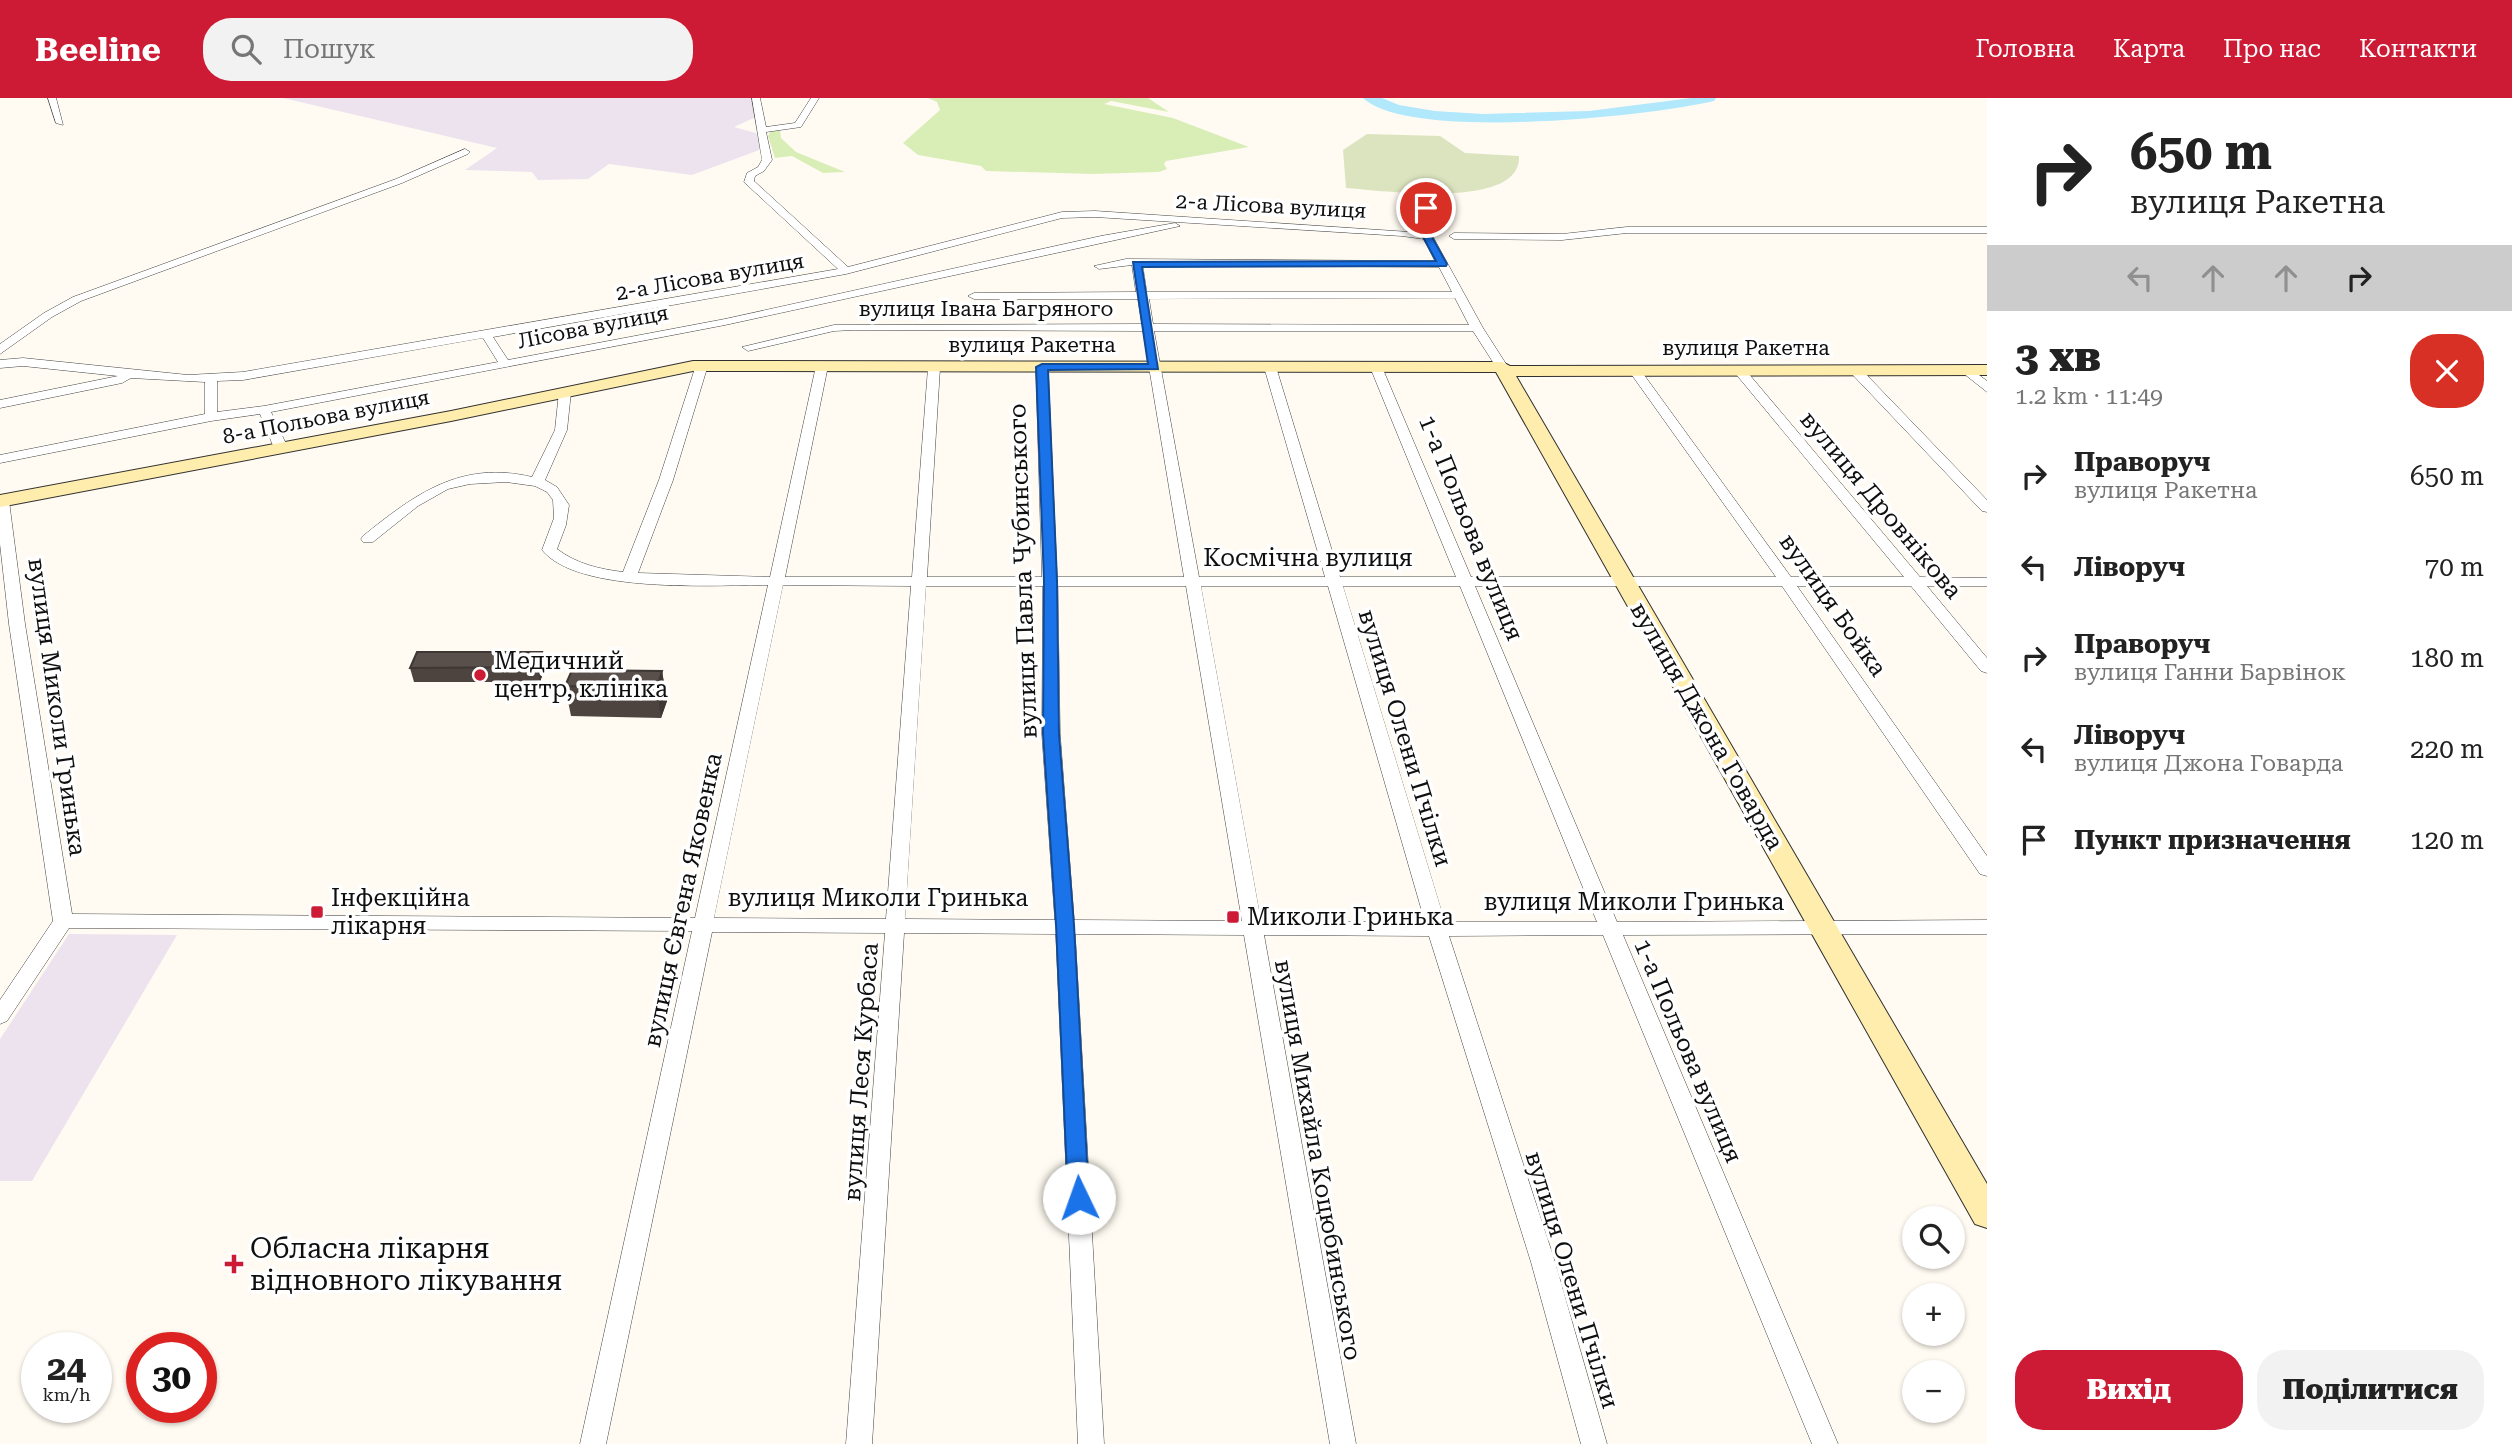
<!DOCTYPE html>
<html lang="uk">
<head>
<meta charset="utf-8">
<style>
	:root { --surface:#fff; --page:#f2f2f2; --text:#222; --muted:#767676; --accent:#cd1a35 }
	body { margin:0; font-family:"Roboto Serif",serif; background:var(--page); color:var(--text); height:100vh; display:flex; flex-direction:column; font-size:26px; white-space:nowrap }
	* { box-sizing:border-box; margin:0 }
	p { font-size:23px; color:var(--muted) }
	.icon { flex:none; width:38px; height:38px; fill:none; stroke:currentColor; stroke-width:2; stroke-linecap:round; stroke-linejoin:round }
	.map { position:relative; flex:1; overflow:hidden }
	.side { display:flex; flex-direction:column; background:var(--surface); width:525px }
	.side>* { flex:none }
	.top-card { background:#fff; color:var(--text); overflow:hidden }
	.controls { position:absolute; left:1902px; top:1108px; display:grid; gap:14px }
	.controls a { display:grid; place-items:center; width:63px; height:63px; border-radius:50%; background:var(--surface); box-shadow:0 2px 5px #0004; font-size:35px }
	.speed { position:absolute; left:21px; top:1234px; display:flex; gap:14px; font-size:35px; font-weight:700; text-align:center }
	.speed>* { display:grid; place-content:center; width:91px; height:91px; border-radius:50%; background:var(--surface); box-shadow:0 2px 5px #0004; line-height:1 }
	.speed small { font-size:18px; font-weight:400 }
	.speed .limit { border:10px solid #d22; background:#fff; color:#111 }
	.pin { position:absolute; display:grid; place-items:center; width:60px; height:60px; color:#fff; margin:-30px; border:4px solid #fff; border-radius:50%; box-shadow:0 2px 7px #0007 }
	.me { position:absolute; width:77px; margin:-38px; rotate:357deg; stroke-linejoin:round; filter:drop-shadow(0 0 5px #0008) }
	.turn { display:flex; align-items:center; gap:24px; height:147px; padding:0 28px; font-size:32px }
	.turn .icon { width:91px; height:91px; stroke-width:2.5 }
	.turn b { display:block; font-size:49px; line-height:60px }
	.lanes { display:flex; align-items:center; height:66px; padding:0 28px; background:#0003; justify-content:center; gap:35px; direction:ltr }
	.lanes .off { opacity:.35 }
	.round { display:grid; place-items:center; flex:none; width:74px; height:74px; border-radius:28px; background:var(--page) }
	.head { display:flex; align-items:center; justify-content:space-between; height:119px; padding:0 28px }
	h1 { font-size:42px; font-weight:800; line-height:52px }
	.primary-button { display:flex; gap:14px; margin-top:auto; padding:14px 28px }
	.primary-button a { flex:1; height:80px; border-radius:28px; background:var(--accent); color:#fff; font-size:28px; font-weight:800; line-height:80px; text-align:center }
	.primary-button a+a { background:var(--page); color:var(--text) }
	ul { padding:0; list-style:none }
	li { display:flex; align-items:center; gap:21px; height:91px; padding:0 28px }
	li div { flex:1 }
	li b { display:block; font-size:26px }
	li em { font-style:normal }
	header { display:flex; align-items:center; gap:42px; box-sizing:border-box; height:98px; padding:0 35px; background:var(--accent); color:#fff }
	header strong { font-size:33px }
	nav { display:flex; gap:38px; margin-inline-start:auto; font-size:24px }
	.search { width:490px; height:63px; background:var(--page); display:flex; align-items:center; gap:18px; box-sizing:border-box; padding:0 24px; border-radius:28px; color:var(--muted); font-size:26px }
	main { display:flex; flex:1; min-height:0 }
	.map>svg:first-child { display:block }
	.industrial { fill:#ece3ee }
	.green { fill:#d9eeb7 }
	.cemetery { fill:#dce4bf }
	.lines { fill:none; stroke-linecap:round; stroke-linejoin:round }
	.river { fill:#b1e8fc; fill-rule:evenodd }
	.street-casing { stroke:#424242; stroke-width:1 }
	.secondary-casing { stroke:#313131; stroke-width:2 }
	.street { fill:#fff; fill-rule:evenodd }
	.secondary { fill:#ffedad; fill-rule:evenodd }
	.wall { fill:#4d4440 }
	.shaded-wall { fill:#3e3734 }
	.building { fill:#594f4b; stroke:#3e3734; stroke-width:2 }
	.route { fill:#1a73e8; stroke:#114b97; stroke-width:2 }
	.poi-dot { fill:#cd1a35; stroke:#fff; stroke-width:2.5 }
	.labels { text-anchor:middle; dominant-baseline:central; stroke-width:7; stroke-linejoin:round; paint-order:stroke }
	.far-street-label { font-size:21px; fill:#0f0f0f; stroke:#fff }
	.street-label { font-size:24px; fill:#0f0f0f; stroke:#fff }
	.poi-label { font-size:24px; fill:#0f0f0f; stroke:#fff; text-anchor:start }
	.near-poi-label { font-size:28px; fill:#0f0f0f; stroke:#fff; text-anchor:start }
</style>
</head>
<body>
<header>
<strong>Beeline</strong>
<div class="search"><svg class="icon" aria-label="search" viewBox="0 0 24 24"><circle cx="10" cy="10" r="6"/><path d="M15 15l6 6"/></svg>Пошук</div>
<nav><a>Головна</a><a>Карта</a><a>Про нас</a><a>Контакти</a></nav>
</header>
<main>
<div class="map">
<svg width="1987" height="1346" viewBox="0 0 1987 1346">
	<rect width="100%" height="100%" fill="#fffbf2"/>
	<path class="industrial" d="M283 0H750L755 9 756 19 734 29 756 35 762 51 692 77 609 66 588 81 538 82 532 74 465 72 497 50Z
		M69 836 177 837 32 1083H0V941Z"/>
	<path class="green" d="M928 0H1148L1169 14 1111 3 1104 6 1173 20 1249 49 1166 63 1164 66 1167 71 1159 74 1093 76 986 73 981 68 918 57 903 45 940 12 937 4Z
		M780 32 781 40 796 54 845 74 823 75 792 58 775 60 768 38 770 34Z"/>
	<path class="cemetery" d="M1367 36 1440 38 1465 55 1519 58C1522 113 1379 92 1346 90L1343 52Z"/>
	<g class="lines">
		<path class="river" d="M1363 0H1382L1399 7 1435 13 1483 16 1589 13 1691 0H1716L1714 3C1651 18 1409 44 1363 0Z"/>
		<defs>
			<path id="street" d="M48 0H56L63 27 56 25Z
				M752 0H760L766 29 795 25 811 0H819L801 29 766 34 772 62 764 73 755 78 754 83 848 169 1062 114 1095 113 1425 135 1421 111 1413 104 1418 101 1429 108 1435 135 1433 139 1483 230 1508 269 1506 272H1498L1473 233H1154L1199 479H1325L1264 269 1270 265 1276 269 1340 479H1456L1370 269 1376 265 1382 269 1471 479H1776L1629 273 1635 269 1639 270 1791 479H1904L1735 275 1733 272 1739 268 1743 269 1920 479 1987 480V488H1927L1987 560V575L1981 573 1911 488H1797L1987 758V778L1980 776 1782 488H1475L1617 824 1987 822V836L1623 837 1838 1346H1812L1603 837 1449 838 1555 1164 1607 1346H1581L1531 1164 1429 838 1264 837 1356 1346H1330L1244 837 1075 836 1104 1346H1078L1056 836 904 835 872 1346H846L885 835 712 834 606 1346H580L692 833 69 830 7 923 0 926V902L53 823 9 526 0 446V399L9 403 25 526 72 816 695 820 768 487C713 487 578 496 542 452L554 420 553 402 547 394 535 388 506 384 470 386 448 391 418 408 373 444H363L361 441 363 438C415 396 461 362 532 379L555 332 559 294 565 290 571 294 567 332 545 382 557 389 569 407 566 427 557 451C577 466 599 471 623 474L659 382 696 267 702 263 708 267 673 382 638 475 770 479 816 268 822 264 828 268 785 479H912L928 270 934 266 940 270 927 479H1042L1036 269 1042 265 1048 269 1057 479H1184L1143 233 853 232 834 233 748 253 742 249 834 227 1142 226 1138 201H974L968 198 974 195 1136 194 1132 167 1099 171 1094 168 1126 161 1435 163 1424 141 1402 138 1095 119 1062 120 846 176 493 239 508 262 725 221 1101 138 1175 125 1180 128 725 227 271 314 288 350 281 354 274 350 260 316 211 323 0 365V357L205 316V284L131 280 122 285 0 310V302L118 278 23 268 0 270V262L23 260 188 277 243 274 838 171 744 84 747 75 758 69 762 62ZM1143 167 1439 169 1452 194H1147ZM1455 200 1469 227 1153 226 1149 201ZM483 240 498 264 264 308 217 314V283L243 282ZM783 487 911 488 886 821 714 820ZM926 488H1043L1042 636 1055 822 905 821ZM1058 488H1186L1242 823 1074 822 1060 636ZM1201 488H1328L1425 824 1261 823ZM1343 488H1460L1597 824H1445Z
				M465 51 470 54 468 56 402 85 81 203 52 219 0 256V246L44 215 73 199 396 81Z
				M1627 129H1987V135H1627L1562 142 1454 141 1449 138 1454 135 1562 136Z
				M1855 268 1859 269 1987 402V414L1982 413 1851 275 1849 272Z
				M1967 268 1987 283V294L1963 275 1961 272Z"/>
			<path id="secondary" d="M693 263 1502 264 1510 268 1987 267V277L1516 278 1987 1086V1130L1975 1126 1496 274 693 273 451 323 0 409V397L451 313Z"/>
		</defs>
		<use href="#street" class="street-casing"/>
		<use href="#secondary" class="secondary-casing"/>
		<use href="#street" class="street"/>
		<use href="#secondary" class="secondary"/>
	</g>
	<path class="wall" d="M542 554 545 569 540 584H414L410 570Z
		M662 573 667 603 661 620 571 618 565 588Z"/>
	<path class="shaded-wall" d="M542 554 545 569 540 584 537 569Z
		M662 573 667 603 661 620 657 590Z"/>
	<path class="building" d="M417 554H542L537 569 410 570Z
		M572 572 662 573 657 590 565 588Z"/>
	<path class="route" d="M1426 107 1431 110 1435 135 1432 139 1447 166 1446 168 1142 169 1158 271 1048 272 1057 483 1059 636 1074 827 1089 1100 1086 1106 1079 1109 1071 1106 1068 1100 1056 827 1043 636 1044 483 1036 269 1042 266H1148L1133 164 1436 163 1423 139 1426 135 1422 110Z"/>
	<g class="poi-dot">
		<circle cx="480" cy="577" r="7"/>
		<rect x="310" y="807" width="14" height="14" rx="3.5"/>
		<rect x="1226" y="812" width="14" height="14" rx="3.5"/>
		<path d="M230.5 1155.5h7v7h7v7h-7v7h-7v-7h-7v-7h7z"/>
	</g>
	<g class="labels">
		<g class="far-street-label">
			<text transform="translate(1271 108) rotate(3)">2-а Лісова вулиця</text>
			<text transform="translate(710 179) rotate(-10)">2-а Лісова вулиця</text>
			<text x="986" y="211">вулиця Івана Багряного</text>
			<text transform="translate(593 229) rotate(-11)">Лісова вулиця</text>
			<text x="1032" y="247">вулиця Ракетна</text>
			<text x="1746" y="250">вулиця Ракетна</text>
			<text transform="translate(326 319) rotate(-11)">8-а Польова вулиця</text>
		</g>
		<g class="street-label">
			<text transform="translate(1881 407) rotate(50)">вулиця Дровнікова</text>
			<text transform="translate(1471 430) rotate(68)">1-а Польова вулиця</text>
			<text x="1308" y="460">Космічна вулиця</text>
			<text transform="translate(1023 473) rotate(-92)">вулиця Павла Чубинського</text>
			<text transform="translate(1833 507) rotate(55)">вулиця Бойка</text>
			<text transform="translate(57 609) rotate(82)">вулиця Миколи Гринька</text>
			<text transform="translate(1707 628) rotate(60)">вулиця Джона Говарда</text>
			<text transform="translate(1405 640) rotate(73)">вулиця Олени Пчілки</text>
			<text x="878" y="800">вулиця Миколи Гринька</text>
			<text transform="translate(683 802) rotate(-78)">вулиця Євгена Яковенка</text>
			<text x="1634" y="804">вулиця Миколи Гринька</text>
			<text transform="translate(1688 953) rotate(67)">1-а Польова вулиця</text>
			<text transform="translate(861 974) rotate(-86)">вулиця Леся Курбаса</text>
			<text transform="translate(1318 1062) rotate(80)">вулиця Михайла Коцюбинського</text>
			<text transform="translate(1572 1182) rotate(73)">вулиця Олени Пчілки</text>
		</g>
		<g class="poi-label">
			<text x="494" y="563">Медичний<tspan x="494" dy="28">центр, клініка</tspan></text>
			<text x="331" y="800">Інфекційна<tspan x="331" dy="28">лікарня</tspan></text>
			<text x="1247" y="819">Миколи Гринька</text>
		</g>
		<g class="near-poi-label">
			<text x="250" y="1150">Обласна лікарня<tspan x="250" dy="32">відновного лікування</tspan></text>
		</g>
	</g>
</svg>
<div class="controls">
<a><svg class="icon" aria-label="search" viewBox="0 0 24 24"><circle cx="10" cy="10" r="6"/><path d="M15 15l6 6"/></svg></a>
<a>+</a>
<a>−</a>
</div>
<div class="speed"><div>24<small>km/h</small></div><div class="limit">30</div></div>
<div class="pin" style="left:1426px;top:110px;background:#d93025"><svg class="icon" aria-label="arrive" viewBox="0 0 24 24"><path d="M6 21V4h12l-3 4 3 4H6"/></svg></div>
<svg class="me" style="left:1079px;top:1100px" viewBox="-20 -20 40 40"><circle r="19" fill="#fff"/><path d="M0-13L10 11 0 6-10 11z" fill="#1a73e8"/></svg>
</div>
<section class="side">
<div class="top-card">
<div class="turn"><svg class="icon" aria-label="right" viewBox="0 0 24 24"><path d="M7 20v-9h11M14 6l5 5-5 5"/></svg><div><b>650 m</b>вулиця Ракетна</div></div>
<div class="lanes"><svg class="icon off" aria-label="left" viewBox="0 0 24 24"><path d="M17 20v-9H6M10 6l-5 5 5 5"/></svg><svg class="icon off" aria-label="ahead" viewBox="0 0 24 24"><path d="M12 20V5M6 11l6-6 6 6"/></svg><svg class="icon off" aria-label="ahead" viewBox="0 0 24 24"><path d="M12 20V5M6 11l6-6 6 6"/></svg><svg class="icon" aria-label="right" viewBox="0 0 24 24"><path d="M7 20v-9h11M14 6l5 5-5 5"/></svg></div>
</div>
<div class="head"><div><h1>3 хв</h1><p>1.2 km · 11:49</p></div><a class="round" style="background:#d93025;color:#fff"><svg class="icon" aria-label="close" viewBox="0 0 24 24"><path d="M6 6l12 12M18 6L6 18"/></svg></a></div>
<ul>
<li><svg class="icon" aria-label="right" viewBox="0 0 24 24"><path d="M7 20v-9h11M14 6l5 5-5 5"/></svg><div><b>Праворуч</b><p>вулиця Ракетна</p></div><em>650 m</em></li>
<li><svg class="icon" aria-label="left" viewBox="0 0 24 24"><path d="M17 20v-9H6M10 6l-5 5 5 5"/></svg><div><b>Ліворуч</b></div><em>70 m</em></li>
<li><svg class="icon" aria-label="right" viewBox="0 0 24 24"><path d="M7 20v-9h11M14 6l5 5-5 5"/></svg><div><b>Праворуч</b><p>вулиця Ганни Барвінок</p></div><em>180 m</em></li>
<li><svg class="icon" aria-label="left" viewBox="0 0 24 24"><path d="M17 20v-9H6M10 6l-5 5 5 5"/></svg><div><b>Ліворуч</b><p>вулиця Джона Говарда</p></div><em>220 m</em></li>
<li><svg class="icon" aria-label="arrive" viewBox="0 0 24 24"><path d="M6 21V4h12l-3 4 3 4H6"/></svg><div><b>Пункт призначення</b></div><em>120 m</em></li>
</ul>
<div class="primary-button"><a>Вихід</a><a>Поділитися</a></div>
</section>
</main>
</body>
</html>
